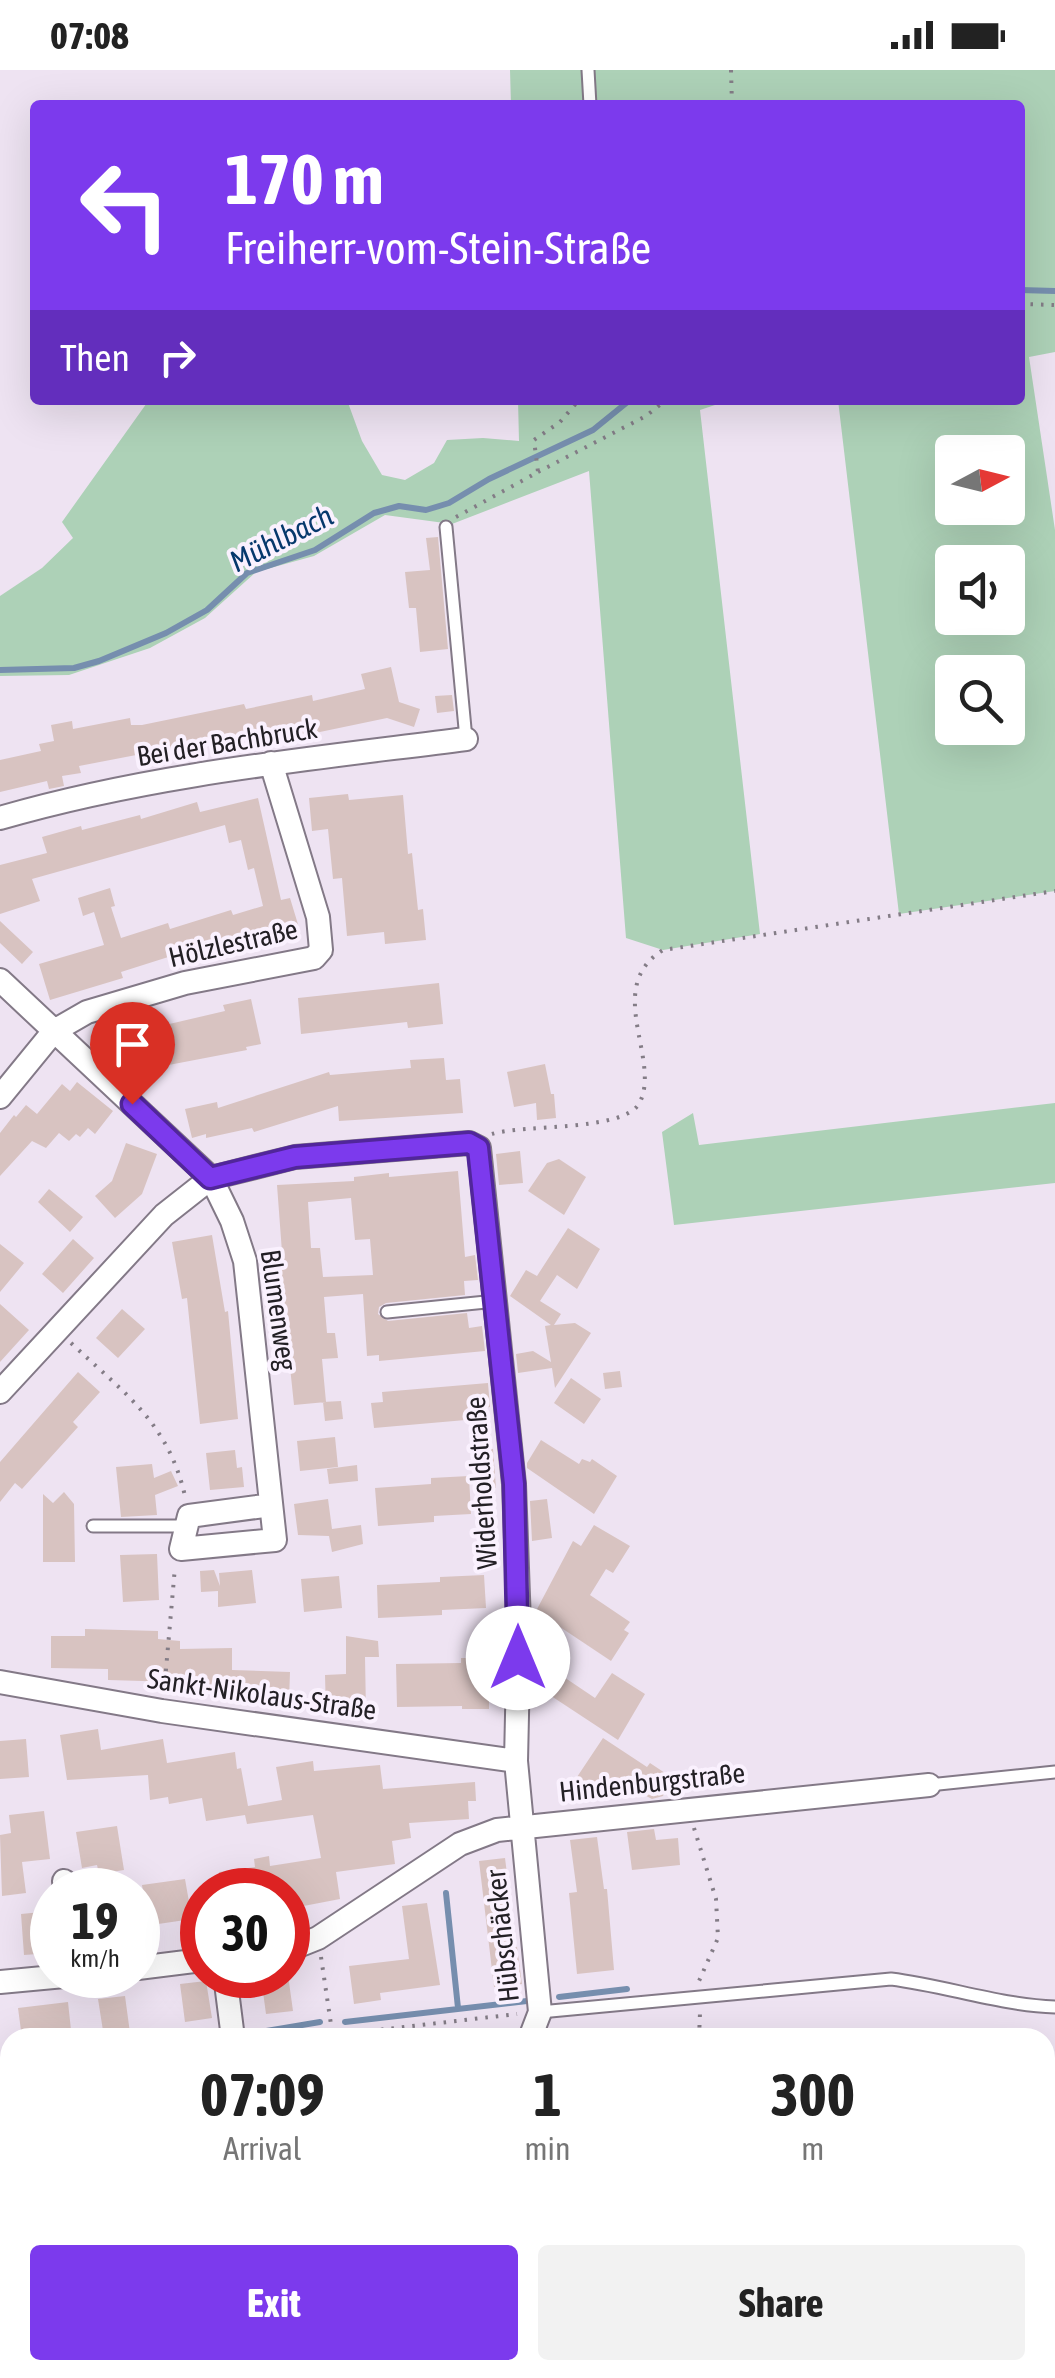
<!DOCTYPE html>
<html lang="en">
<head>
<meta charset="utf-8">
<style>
	:root { --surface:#fff; --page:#f2f2f2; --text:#222; --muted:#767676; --accent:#7c3aed }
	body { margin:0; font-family:"Asap Condensed",sans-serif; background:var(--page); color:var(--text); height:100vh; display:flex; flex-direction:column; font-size:38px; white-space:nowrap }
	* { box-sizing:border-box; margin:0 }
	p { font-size:32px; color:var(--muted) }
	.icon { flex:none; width:55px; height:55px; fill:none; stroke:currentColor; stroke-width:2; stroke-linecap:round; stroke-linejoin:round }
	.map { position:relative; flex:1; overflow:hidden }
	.details { position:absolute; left:0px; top:1958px; width:1055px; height:352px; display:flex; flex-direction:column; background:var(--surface); border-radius:30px 30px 0 0; box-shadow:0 10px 40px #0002 }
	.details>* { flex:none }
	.guide { position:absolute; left:30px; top:30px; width:995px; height:305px; border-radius:10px; box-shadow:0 10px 40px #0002; background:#7c3aed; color:#fff; overflow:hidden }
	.needle { width:65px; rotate:83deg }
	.controls { position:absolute; left:935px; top:365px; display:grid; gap:20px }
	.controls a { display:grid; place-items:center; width:90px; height:90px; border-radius:10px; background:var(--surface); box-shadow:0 10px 40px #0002; font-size:50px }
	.speed { position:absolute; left:30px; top:1798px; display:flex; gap:20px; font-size:50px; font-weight:700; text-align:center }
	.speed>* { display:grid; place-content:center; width:130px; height:130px; border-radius:50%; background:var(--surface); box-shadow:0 10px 40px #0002; line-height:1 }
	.speed small { font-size:25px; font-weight:400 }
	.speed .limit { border:15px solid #d22; background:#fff; color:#111 }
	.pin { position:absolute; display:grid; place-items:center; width:85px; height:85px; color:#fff; margin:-102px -42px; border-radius:50% 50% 50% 0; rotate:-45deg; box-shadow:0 0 10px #0007 }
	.pin .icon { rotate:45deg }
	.me { position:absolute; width:110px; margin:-55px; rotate:0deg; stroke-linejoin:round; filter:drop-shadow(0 0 8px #0008) }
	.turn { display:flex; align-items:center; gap:35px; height:210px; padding:0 30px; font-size:45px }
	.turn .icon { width:130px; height:130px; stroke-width:2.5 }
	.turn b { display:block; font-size:70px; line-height:85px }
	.then { display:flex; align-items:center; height:95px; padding:0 30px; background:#0003; gap:20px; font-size:38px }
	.eta { display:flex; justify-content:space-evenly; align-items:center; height:170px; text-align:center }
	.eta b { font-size:60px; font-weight:700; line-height:70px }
	.primary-button { display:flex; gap:20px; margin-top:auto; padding:20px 30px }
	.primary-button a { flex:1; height:115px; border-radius:10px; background:var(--accent); color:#fff; font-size:40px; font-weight:700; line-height:115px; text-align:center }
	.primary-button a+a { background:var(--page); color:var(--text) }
	.status { display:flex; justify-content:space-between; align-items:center; height:70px; padding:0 50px; background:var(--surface); direction:ltr }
	.status svg { height:28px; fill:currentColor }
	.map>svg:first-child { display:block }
	.green { fill:#add1b7; fill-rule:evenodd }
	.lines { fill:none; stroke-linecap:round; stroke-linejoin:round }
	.stream { stroke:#768eae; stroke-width:6 }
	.building { fill:#d8c3c1; fill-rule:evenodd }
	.service-casing { stroke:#837987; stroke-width:15 }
	.minor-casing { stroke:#837987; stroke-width:26 }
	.path { stroke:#837c86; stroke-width:4; stroke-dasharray:2.5 8; stroke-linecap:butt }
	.service { stroke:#fff; stroke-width:11 }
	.minor { stroke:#fff; stroke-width:22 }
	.route-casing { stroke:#51269a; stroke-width:25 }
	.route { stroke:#7c3aed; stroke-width:18 }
	.labels { text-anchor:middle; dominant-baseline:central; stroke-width:8; stroke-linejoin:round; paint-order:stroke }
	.street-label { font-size:28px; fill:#232025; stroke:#faf1fe }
	.water-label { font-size:30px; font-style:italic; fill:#06386c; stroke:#faf1fe }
</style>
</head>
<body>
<div class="status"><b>07:08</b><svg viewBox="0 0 49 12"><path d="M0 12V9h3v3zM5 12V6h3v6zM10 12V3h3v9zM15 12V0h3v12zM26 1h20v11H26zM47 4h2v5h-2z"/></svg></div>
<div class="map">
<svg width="1055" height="2308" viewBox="0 0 1055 2308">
	<rect width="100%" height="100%" fill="#eee3f2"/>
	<path class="green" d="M510 0H1055V282L1029 287 1055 460V821L899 844 838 330H1020V35H511ZM952 382H1008V438H952ZM952 492H1008V548H952ZM952 602H1008V658H952Z
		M149 330H347L362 371 382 405 405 410 434 393 447 370 483 368 519 371 518 330H730L700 340 760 864 663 880 626 868 589 401 452 454 385 445 314 486 256 502 205 548 150 578 69 605 0 606V526L42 498 73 468 62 452Z
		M1055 1033V1113L674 1155 662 1062 693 1043 699 1075Z
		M1055 2251V2308H978L988 2300H1045V2258Z
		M26 2300H557L555 2308H24Z"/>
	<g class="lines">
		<path class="stream" d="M1020 220 1055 221
			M0 600 74 598 99 591 166 563 207 540 247 503 315 480 374 443 399 436 426 440 449 433 489 409 593 360 630 330
			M446 1823 458 1938
			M559 1927 627 1919
			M345 1952 527 1931
			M248 1964 320 1952
			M0 1997 10 1996"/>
	</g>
	<path class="building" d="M438 467 448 579 420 582 416 538H409L405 502 430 500 426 468Z
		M391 597 399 632 420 639 414 657 387 648 272 672 270 664 157 685V681L79 696 81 703 62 706 64 716 49 719 47 711 0 722V690L41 681 39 674 54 671 51 655 72 651 73 659 130 648 131 655H142L244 634 246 639 312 625 313 631 365 619 361 604Z
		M452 625 454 641 437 643 435 626Z
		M348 724 349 730 403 725 408 784 412 783 418 840 423 839 426 870 385 874 384 862 347 866 342 808 333 809 328 759 312 761 309 728Z
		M258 728 281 830 290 828 300 861 218 885 217 882 204 884 186 889 184 882 121 902 123 908 50 930 39 894 104 875 94 842 83 846 78 828 110 818 115 836 111 837 121 868 168 853 170 859 231 840 233 845 263 836 254 798 248 800 241 770 229 773 225 755 32 809 40 831 0 844V795L47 783 42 767 81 756 82 760 140 745 141 749 197 732 200 742Z
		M0 851 33 882 22 894 0 873Z
		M439 913 443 954 408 958 407 952 301 964 298 928Z
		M251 929 261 974 246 977 247 980 153 998 157 988 137 1012 134 995 127 997 118 966 225 941 223 935Z
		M444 988 446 1010 460 1009 463 1043 339 1051 338 1036 254 1062 252 1058 206 1068V1064L192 1068 185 1039 217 1032 218 1038 329 1002 330 1005 411 998 410 990Z
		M545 994 551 1024H554L556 1048 537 1050 536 1033 514 1037 507 1002Z
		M77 1012 113 1041 95 1064 88 1058 80 1067 76 1064 69 1071 59 1063 46 1078 32 1071 0 1106V1063L14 1045 16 1047 26 1035 37 1044 62 1014 70 1021Z
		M126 1073 157 1084 142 1124 115 1148 95 1126 112 1111Z
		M520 1081 523 1113 499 1115 496 1084Z
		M559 1089 586 1107 564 1145 528 1121 547 1093Z
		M458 1101 465 1187 475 1185 478 1210 464 1211 465 1225 386 1233 379 1237 378 1244 388 1251 467 1243 469 1258 482 1256 485 1281 379 1291V1285L367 1286 363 1224 324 1227 327 1263H335L338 1288 322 1289 326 1332 294 1335 278 1182H282L277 1115 354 1111V1107L389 1103V1107ZM351 1128 355 1170 370 1169 373 1205 323 1207 320 1178H311L308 1132Z
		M49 1119 83 1147 70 1162 38 1132Z
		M568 1158 600 1179 577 1219 557 1205 540 1231 561 1244 554 1255 575 1253 591 1263 555 1318 552 1298 518 1303 516 1284 533 1281 551 1292 545 1256 551 1255 510 1226 526 1200 537 1206Z
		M212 1165 225 1242 228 1241 238 1349 200 1354 187 1228 182 1229 172 1172Z
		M73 1169 94 1188 63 1223 42 1204Z
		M0 1174 24 1193 0 1222Z
		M0 1234 29 1260 0 1292Z
		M122 1239 145 1259 118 1288 96 1268Z
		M620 1301 622 1317 605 1319 603 1303Z
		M78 1302 100 1322 73 1352 78 1357 22 1419 15 1413 0 1432V1392Z
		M571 1308 601 1329 584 1354 554 1333Z
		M488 1313 490 1337 476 1339 477 1349 374 1358 371 1333 383 1332 382 1322Z
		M341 1331 343 1349 325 1351 323 1332Z
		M335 1367 338 1397 300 1401 297 1371Z
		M541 1370 579 1394 582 1389 590 1392 592 1389 617 1406 594 1444 527 1398V1393Z
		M493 1379 496 1418 476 1420 474 1380Z
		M235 1380 237 1398 242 1397 244 1417 210 1420 206 1383Z
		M152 1394 154 1408 171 1401 178 1416 155 1425 157 1445 121 1447 116 1397Z
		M357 1395 358 1411 329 1414 327 1399Z
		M469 1406 471 1444 434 1446V1452L378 1456 375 1418 431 1414V1408Z
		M64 1422 74 1434 75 1492H43V1424L53 1433Z
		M328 1429 332 1459 361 1455 363 1474 332 1482 329 1466 298 1465 294 1434Z
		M547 1429 552 1468 532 1471 530 1431Z
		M594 1455 630 1476 613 1503 606 1499 590 1525 630 1552 624 1560 629 1563 611 1591 536 1541 573 1471 581 1476Z
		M157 1484 159 1530 123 1532 120 1485Z
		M214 1500 220 1516 219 1503 252 1500 256 1533 218 1537V1521L201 1522 200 1501Z
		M484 1505 486 1538 442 1540V1545L378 1548 377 1515 440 1512V1507Z
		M339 1506 342 1538 304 1542 301 1509Z
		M85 1559 158 1561V1569L180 1571V1579L232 1578V1600L290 1602 289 1631 248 1630 249 1620 178 1622 177 1612 108 1610V1599L51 1598V1566H85Z
		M346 1566 378 1571 379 1587H365L366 1642 326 1643 325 1605 346 1604Z
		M461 1588H489V1639H462V1636L397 1637 396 1594 461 1593Z
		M546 1595 595 1628 612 1603 645 1624 618 1670 533 1614Z
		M98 1659 101 1680 163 1669 167 1693 235 1682 237 1699 241 1698 248 1736 282 1730 276 1697 313 1691 314 1701 380 1695 383 1719 475 1712 476 1731H468L469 1749 409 1753 411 1768 392 1771 395 1794 336 1802 340 1829 288 1839V1820H222L219 1802 255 1797 254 1789 269 1786 270 1796 321 1788 313 1745 247 1754 245 1745 206 1751 202 1728 169 1734 168 1727 150 1730 148 1705 67 1710 60 1665Z
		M603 1668 647 1697 650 1693 671 1707 663 1726 652 1729 627 1716 618 1730 577 1707Z
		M26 1669 29 1707 0 1709V1671Z
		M44 1741 50 1789 22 1792 26 1823 2 1826 0 1765 11 1763 9 1745Z
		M117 1756 124 1800 99 1804 97 1795 82 1798 76 1762Z
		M654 1759 656 1770 678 1768 680 1795 632 1800 627 1762Z
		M597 1767 604 1819H607L614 1900 577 1904 569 1823 577 1822 570 1770Z
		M505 1788 512 1844 505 1845 509 1878 517 1877 522 1914 494 1917 479 1791Z
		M185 1809 192 1849 138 1857V1841L146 1840 142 1815Z
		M427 1833 440 1915 380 1923 381 1930 354 1934 349 1896 409 1889 402 1836Z
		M52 1841V1883L24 1885 21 1844Z
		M288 1905 293 1941 266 1944 261 1907Z
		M206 1911 212 1948 185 1952 180 1914Z
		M125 1926 130 1963 104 1967 98 1929Z
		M68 1932 71 1960 49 1963V1968H22L18 1938Z"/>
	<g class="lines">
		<defs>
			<path id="service" d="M588 0 590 35
				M446 457 466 669
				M387 1242 496 1231
				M93 1456H186
				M929 1715 1055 1702
				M540 1942 891 1909C947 1916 999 1935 1055 1937"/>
			<path id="minor" d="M0 748C151 704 310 689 466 669
				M0 910 211 1108 232 1151 245 1191 275 1470 181 1479 189 1446 271 1435
				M0 1027 54 961 87 942 185 913 314 888 321 880 318 847 271 693
				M0 1322 164 1145 211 1108 295 1087 469 1073 479 1078 514 1414 519 1554 516 1691 540 1942 530 1968
				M0 1612 162 1641 516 1691
				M64 1811 65 1820
				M288 1880 318 1868 460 1774 497 1760 929 1715
				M138 1898 202 1890
				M225 1905 233 1968
				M0 1912 75 1905"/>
		</defs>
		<use href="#service" class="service-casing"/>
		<use href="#minor" class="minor-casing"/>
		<path class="path" d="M731 0 732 35
			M1020 234 1055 235
			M538 402 646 346 666 330
			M456 447 538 402 534 370 560 352 579 330
			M492 1064C523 1054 626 1062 640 1032 661 989 603 917 663 880L1055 821
			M71 1273C124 1323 168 1352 185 1426
			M164 1622 175 1497
			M694 1758 716 1829 718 1868 699 1911
			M321 1887 333 1968
			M308 1968 517 1944
			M699 1968 700 1943
			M549 2308 555 2300"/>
		<use href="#service" class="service"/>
		<use href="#minor" class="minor"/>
	</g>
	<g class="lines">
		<defs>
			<path id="route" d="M132 1034 210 1108 295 1087 469 1073 478 1078 514 1414 518 1588"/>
		</defs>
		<use href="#route" class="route-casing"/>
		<use href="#route" class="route"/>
	</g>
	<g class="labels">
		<g class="street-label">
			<text transform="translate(227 672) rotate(-9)">Bei der Bachbruck</text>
			<text transform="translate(233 873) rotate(-13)">Hölzlestraße</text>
			<text transform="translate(279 1240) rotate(82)">Blumenweg</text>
			<text transform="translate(481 1413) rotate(-94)">Widerholdstraße</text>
			<text transform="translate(262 1624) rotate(8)">Sankt-Nikolaus-Straße</text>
			<text transform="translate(652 1712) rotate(-6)">Hindenburgstraße</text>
			<text transform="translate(502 1866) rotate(-96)">Hübschäcker</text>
		</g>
		<g class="water-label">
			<text transform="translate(281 468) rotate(-27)">Mühlbach</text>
		</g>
	</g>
</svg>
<div class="controls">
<a><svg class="needle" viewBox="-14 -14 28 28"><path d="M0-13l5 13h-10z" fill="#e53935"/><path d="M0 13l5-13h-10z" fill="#767676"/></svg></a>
<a><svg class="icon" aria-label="sound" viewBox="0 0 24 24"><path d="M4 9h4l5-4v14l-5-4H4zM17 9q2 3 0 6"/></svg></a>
<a><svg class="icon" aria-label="search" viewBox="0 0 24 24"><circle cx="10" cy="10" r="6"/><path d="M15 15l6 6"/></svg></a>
</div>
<div class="speed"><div>19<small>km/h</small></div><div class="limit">30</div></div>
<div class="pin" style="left:132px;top:1034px;background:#d93025"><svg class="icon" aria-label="arrive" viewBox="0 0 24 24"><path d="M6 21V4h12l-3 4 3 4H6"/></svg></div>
<svg class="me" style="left:518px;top:1588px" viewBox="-20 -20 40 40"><circle r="19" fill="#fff"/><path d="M0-13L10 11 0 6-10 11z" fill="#7c3aed"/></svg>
<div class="guide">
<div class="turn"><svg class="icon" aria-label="left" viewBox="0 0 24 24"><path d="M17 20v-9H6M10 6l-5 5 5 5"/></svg><div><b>170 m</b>Freiherr-vom-Stein-Straße</div></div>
<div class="then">Then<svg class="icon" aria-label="right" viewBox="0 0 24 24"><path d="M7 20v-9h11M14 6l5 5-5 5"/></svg></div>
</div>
<section class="details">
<div class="eta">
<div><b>07:09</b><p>Arrival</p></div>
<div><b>1</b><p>min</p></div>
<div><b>300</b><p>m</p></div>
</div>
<div class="primary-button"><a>Exit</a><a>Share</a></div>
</section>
</div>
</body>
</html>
